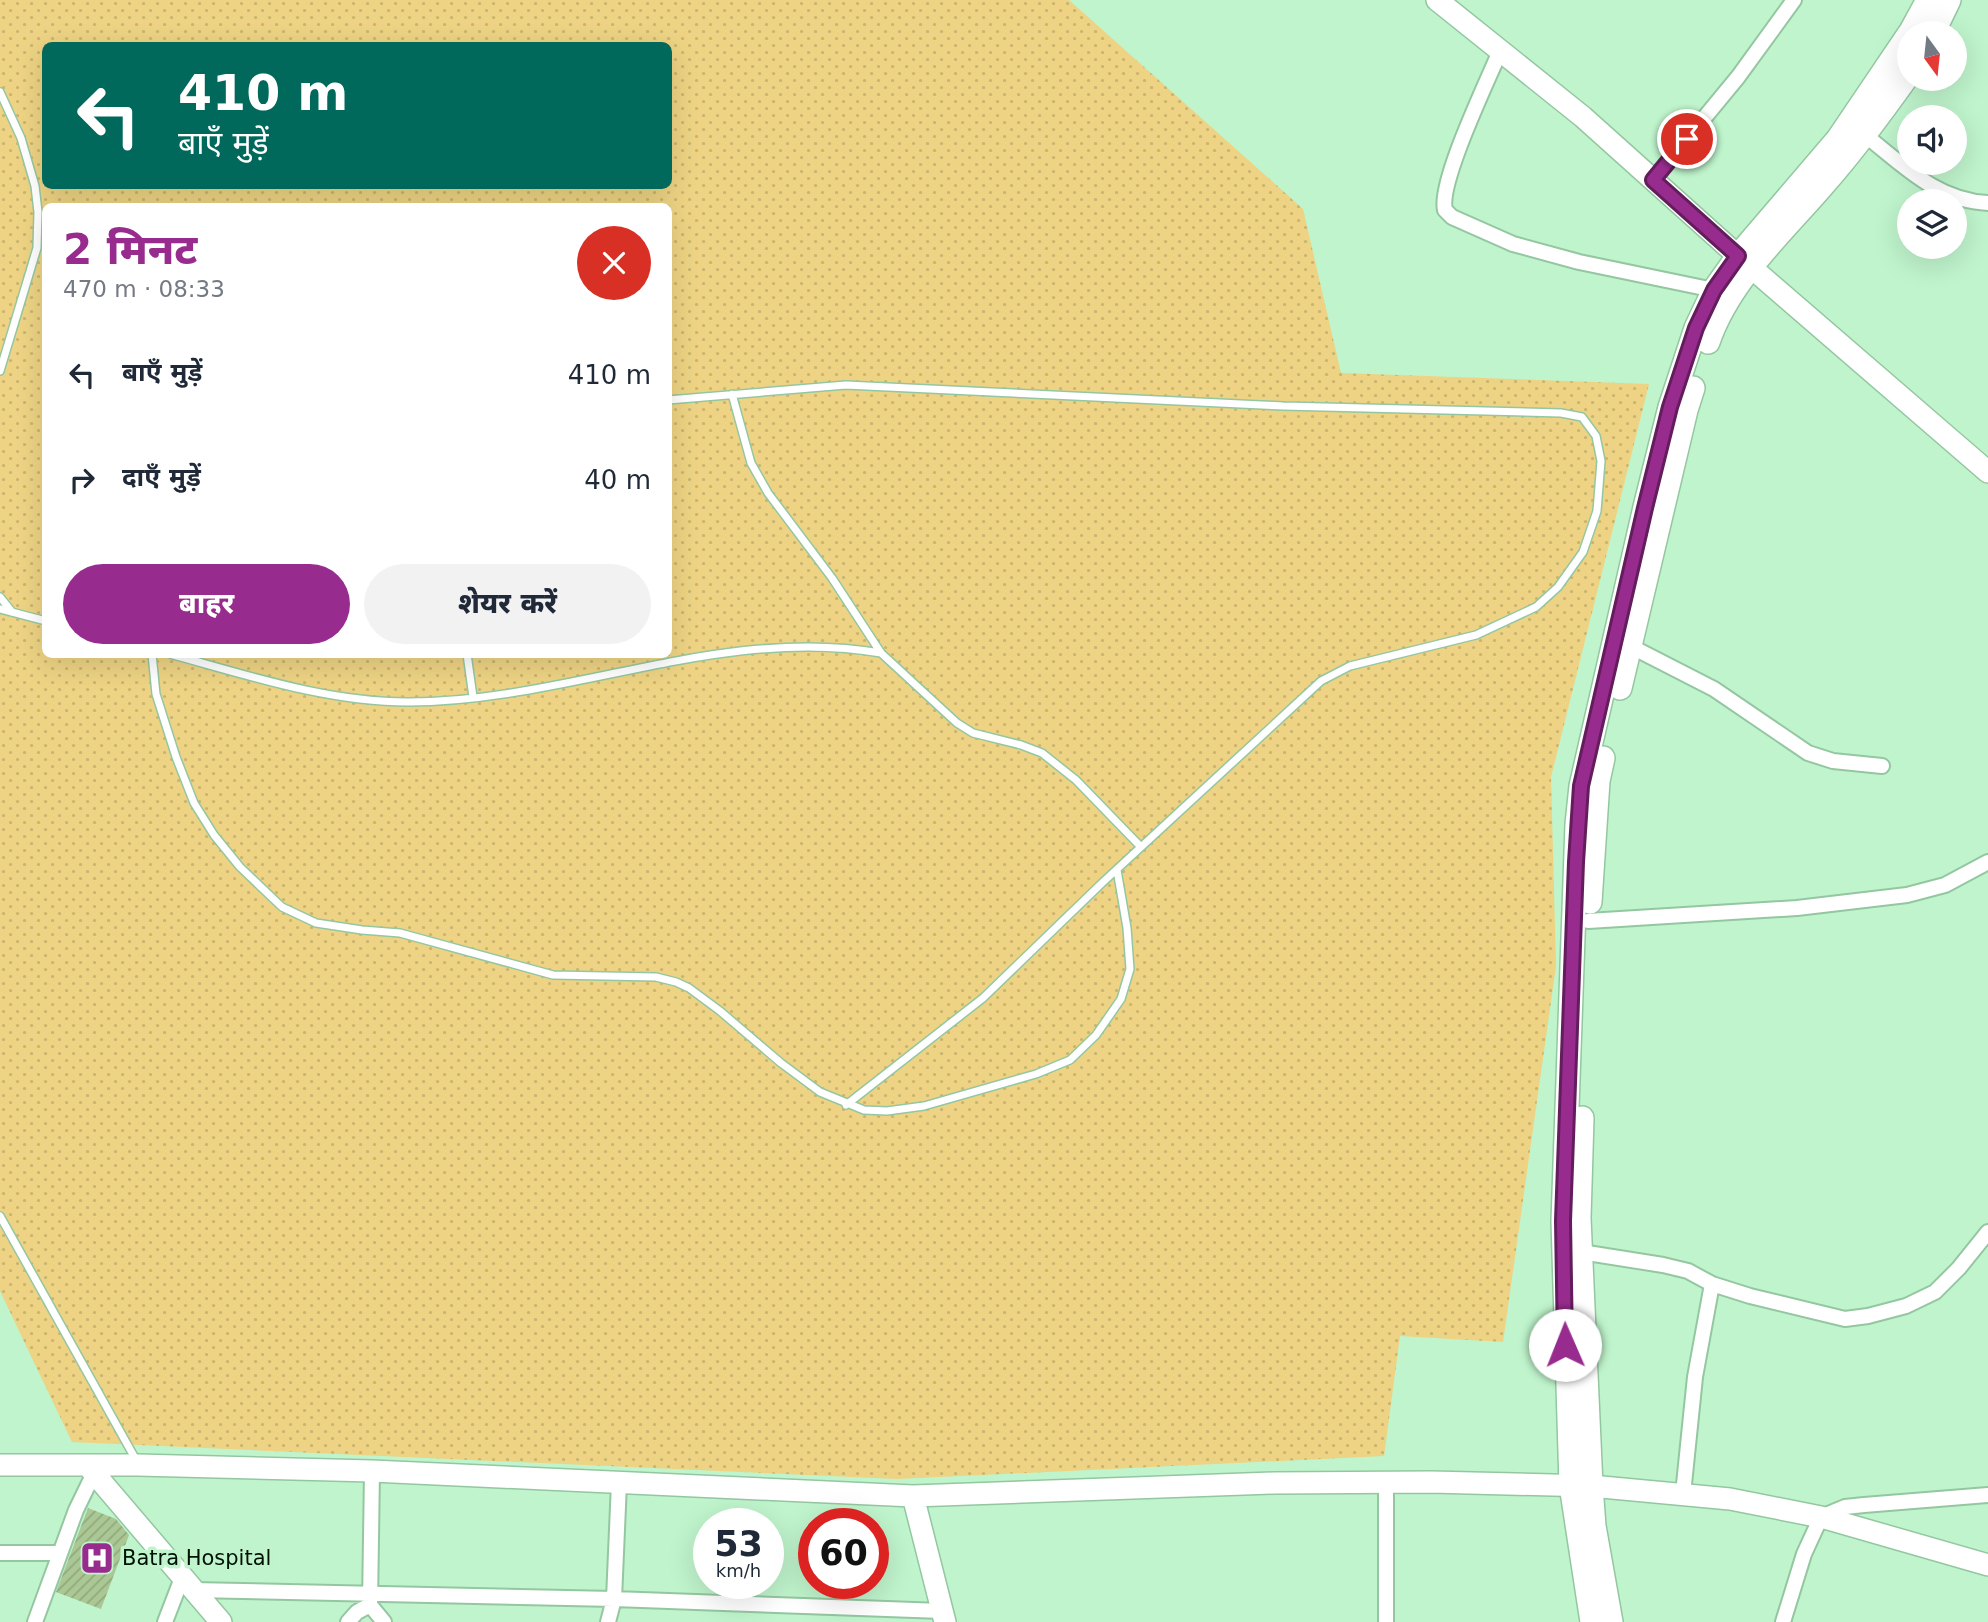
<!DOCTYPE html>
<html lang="hi">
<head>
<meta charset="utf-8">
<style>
	:root { --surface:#fff; --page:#f2f2f3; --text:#1f2937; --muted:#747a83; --accent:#982c8e }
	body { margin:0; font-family:"DejaVu Sans","Noto Sans Devanagari",sans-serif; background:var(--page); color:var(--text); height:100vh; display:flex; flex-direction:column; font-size:26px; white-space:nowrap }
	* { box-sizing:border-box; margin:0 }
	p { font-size:23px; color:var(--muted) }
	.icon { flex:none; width:38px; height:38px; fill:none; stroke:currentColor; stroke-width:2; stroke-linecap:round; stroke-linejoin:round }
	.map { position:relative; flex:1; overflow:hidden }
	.details { position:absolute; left:42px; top:203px; width:630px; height:455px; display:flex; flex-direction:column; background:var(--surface); border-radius:10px; box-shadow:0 7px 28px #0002 }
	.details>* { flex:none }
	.banner { position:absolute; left:42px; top:42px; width:630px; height:147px; border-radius:10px; box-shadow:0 7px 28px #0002; background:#00695c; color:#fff; overflow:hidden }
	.needle { width:46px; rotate:165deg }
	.fabs { position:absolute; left:1897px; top:21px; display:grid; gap:14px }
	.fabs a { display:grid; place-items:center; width:70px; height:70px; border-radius:50%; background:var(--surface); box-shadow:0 7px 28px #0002; font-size:35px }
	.speed { position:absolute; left:693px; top:1508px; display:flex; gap:14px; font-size:35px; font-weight:700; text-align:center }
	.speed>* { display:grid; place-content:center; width:91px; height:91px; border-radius:50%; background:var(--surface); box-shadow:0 7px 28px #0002; line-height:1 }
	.speed small { font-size:18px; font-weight:400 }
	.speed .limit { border:10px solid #d22; background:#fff; color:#111 }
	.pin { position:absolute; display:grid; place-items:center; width:60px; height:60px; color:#fff; margin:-30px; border:4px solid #fff; border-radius:50%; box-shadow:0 2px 7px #0007 }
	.me { position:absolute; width:77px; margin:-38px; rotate:359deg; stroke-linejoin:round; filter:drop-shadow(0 0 5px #0008) }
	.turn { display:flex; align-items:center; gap:24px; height:147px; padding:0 21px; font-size:32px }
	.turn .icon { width:91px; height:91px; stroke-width:2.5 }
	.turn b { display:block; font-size:49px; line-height:60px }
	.round { display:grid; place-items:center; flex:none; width:74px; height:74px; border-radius:37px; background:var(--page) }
	.headline { display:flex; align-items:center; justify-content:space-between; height:119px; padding:0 21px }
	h1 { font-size:42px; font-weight:800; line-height:52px; color:var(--accent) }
	.action { display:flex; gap:14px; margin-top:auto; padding:14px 21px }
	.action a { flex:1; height:80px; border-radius:42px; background:var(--accent); color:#fff; font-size:28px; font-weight:800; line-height:80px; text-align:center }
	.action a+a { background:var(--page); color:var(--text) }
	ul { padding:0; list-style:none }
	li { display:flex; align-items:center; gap:21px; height:105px; padding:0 21px }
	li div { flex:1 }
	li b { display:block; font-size:26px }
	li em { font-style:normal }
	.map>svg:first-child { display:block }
	.park { fill:url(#park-dots); fill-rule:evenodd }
	.building { fill:url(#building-hatch) }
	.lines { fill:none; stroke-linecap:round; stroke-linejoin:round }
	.lane-casing { stroke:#94c7a1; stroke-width:10 }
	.street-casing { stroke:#94c7a1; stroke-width:18 }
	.secondary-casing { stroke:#94c7a1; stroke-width:24 }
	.primary-casing { stroke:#94c7a1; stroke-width:26 }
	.lane { stroke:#fff; stroke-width:7 }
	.street { stroke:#fff; stroke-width:14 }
	.secondary { stroke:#fff; stroke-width:21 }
	.primary { stroke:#fff; stroke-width:23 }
	.route-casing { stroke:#631d5c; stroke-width:18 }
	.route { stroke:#982c8e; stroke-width:12 }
	.labels { text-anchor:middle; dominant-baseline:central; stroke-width:7; stroke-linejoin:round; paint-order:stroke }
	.poi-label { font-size:21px; fill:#011005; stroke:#bff4cc; text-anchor:start }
</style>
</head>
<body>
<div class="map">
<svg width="1988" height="1622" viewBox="0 0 1988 1622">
	<defs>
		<pattern id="park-dots" width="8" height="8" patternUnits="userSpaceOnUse" patternTransform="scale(1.75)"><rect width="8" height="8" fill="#edd383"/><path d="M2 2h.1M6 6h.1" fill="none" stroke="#c9b470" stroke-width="1.8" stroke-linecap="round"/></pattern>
		<pattern id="building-hatch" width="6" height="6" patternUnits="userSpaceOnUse" patternTransform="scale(1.75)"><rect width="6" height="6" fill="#aac794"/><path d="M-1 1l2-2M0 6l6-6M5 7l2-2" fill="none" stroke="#90aa7e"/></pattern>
	</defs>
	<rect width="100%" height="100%" fill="#bff4cc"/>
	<path class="park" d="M0 0H1069L1303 209 1341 373 1649 384 1551 777 1556 966 1503 1342 1400 1336 1384 1456 897 1479 72 1442 0 1291ZM46 46H668V186H46ZM46 206H668V654H46Z"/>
	<path class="building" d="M88 1508 116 1519 129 1535 101 1609 56 1592Z"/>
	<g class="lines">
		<defs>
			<path id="lane" d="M0 92 21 138 35 186 38 212 37 248 0 371
				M732 394 751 463 768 493 832 578 881 653 957 723 973 733 1021 745 1042 753 1076 780 1141 847
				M668 400 846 385 1283 406 1561 413 1582 417 1596 436 1601 461 1597 511 1583 552 1558 587 1536 607 1476 635 1350 666 1321 681 1102 883 983 998 846 1105
				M0 597 12 612
				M0 609 46 621
				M152 654 156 694 176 757 194 803 214 835 240 867 282 907 316 923 362 930 400 933 553 975 656 977 676 982 689 988 720 1011 781 1063 820 1092 864 1110 887 1111 924 1106 1036 1074 1070 1060 1096 1035 1121 999 1130 969 1127 928 1117 870
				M170 654C247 675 327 702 408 702 567 702 722 625 881 653
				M467 654 473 697
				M0 1216 136 1460"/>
			<path id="street" d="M1500 51C1488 80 1438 183 1445 210L1452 217 1513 244 1579 262 1714 290
				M1865 135C1903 165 1937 201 1988 203
				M1653 180 1738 77 1794 0
				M1630 646 1714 689 1808 753 1833 761 1882 766
				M1588 921 1797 908 1907 895 1945 885 1988 862
				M1581 1252 1663 1265 1688 1271 1712 1284 1750 1296 1845 1319 1868 1316 1906 1306 1935 1292 1959 1268 1988 1232
				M372 1471 370 1605 384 1622
				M1683 1494 1695 1377 1712 1284
				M0 1553H60
				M192 1590 614 1599 942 1611
				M35 1622 76 1510 94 1473
				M165 1622 182 1578
				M348 1622 357 1612 370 1605
				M608 1622 614 1599 619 1483
				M1386 1622V1482
				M1783 1622 1804 1554 1821 1517 1845 1507 1864 1505 1988 1495"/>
			<path id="secondary" d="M1437 0 1583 117 1738 256 1988 472
				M0 1465H138L372 1471 913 1496 1274 1483 1431 1482 1591 1486 1730 1499 1821 1517 1988 1565
				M88 1466 221 1622
				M913 1496 945 1622"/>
			<path id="primary" d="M1910 33 1928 0
				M1933 33 1949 0
				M1708 342C1729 280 1783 232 1824 184 1855 149 1882 112 1909 74
				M1620 688 1686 410 1693 388
				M1590 902 1598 781 1603 758
				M1582 1118 1579 1218 1591 1486 1594 1526 1611 1622
				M1592 1622 1571 1485 1563 1221 1577 824 1581 786 1645 507 1670 407 1696 328 1714 290 1738 256 1838 139 1909 34"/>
		</defs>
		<use href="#lane" class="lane-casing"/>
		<use href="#street" class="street-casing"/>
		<use href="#secondary" class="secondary-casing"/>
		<use href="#primary" class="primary-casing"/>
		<use href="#lane" class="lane"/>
		<use href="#street" class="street"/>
		<use href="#secondary" class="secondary"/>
		<use href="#primary" class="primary"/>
	</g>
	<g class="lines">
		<defs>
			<path id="route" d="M1565 1345 1563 1221 1576 862 1581 786 1645 508 1670 407 1696 328 1714 290 1738 256 1653 180 1687 139"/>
		</defs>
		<use href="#route" class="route-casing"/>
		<use href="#route" class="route"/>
	</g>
	<defs>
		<symbol id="hospital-square" viewBox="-11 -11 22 22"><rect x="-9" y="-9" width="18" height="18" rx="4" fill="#982c8e" stroke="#bff4cc"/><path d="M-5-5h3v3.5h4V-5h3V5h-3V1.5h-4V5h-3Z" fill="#fff"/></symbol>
	</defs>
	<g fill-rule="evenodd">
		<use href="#hospital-square" x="78" y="1539" width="38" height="38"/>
	</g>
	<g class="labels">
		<g class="poi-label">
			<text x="122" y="1558">Batra Hospital</text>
		</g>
	</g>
</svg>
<div class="fabs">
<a><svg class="needle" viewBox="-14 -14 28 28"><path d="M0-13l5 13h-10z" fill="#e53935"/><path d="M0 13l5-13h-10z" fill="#747a83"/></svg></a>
<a><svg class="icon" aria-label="sound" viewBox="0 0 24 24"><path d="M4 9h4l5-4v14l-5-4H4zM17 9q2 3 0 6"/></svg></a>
<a><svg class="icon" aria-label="layers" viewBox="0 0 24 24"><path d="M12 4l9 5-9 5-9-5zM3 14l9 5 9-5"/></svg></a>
</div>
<div class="speed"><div>53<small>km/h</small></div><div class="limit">60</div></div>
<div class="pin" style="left:1687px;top:139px;background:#d93025"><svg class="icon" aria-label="arrive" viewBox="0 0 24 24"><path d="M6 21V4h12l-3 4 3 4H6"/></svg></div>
<svg class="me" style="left:1565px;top:1345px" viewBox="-20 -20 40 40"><circle r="19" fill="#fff"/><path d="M0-13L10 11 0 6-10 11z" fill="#982c8e"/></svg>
<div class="banner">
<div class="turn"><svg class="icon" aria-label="left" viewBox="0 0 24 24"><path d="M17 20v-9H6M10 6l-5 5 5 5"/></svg><div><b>410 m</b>बाएँ मुड़ें</div></div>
</div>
<section class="details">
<div class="headline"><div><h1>2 मिनट</h1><p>470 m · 08:33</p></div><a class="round" style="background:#d93025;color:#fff"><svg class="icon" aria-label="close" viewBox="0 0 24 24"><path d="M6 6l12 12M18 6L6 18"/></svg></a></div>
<ul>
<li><svg class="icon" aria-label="left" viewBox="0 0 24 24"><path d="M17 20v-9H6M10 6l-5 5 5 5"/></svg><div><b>बाएँ मुड़ें</b></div><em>410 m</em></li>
<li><svg class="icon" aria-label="right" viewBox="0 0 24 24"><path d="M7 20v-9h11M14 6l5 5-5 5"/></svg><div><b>दाएँ मुड़ें</b></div><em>40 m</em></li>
</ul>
<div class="action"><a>बाहर</a><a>शेयर करें</a></div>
</section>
</div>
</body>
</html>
